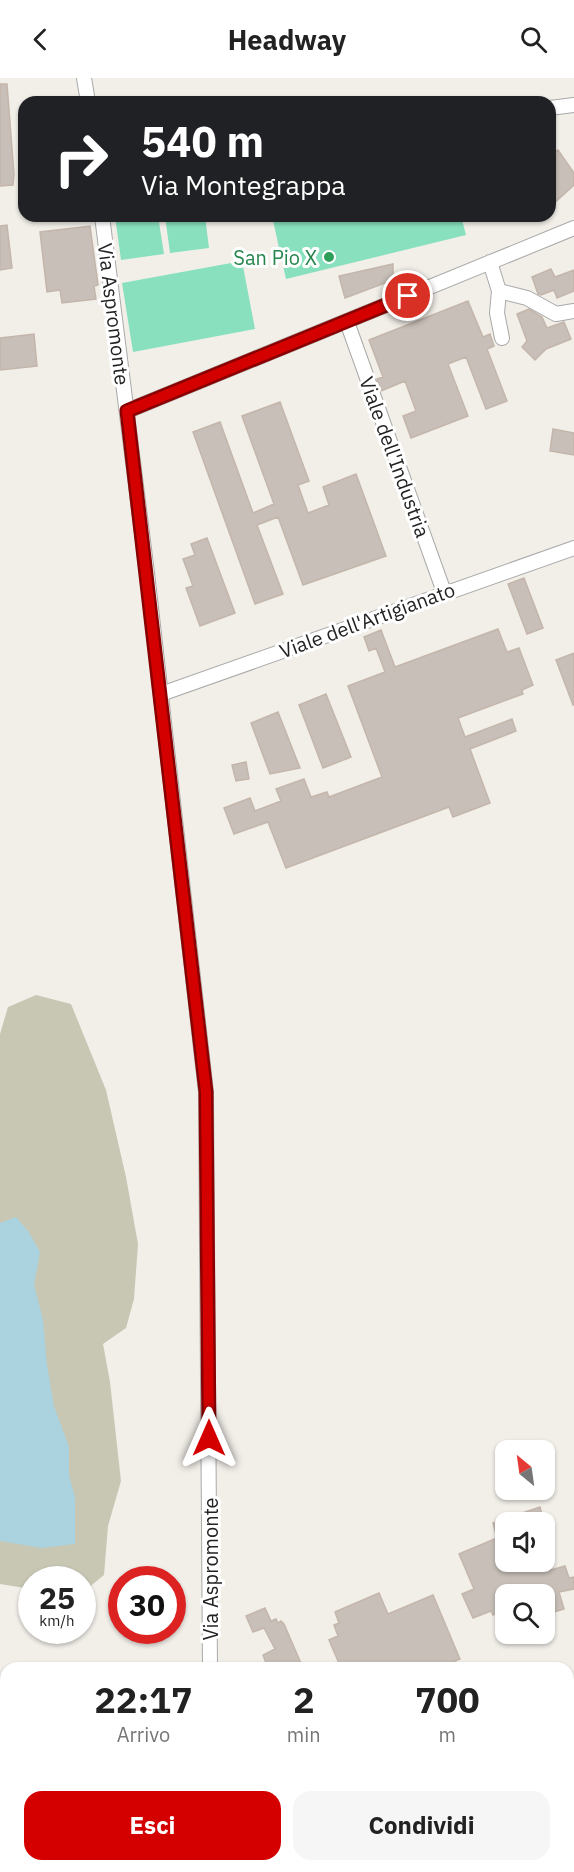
<!DOCTYPE html>
<html lang="it">
<head>
<meta charset="utf-8">
<style>
	:root { --surface:#fff; --page:#f6f6f6; --text:#222; --muted:#767676; --accent:#d40000 }
	body { margin:0; font-family:"IBM Plex Sans",sans-serif; background:var(--page); color:var(--text); height:100vh; display:flex; flex-direction:column; font-size:22px; white-space:nowrap }
	* { box-sizing:border-box; margin:0 }
	p { font-size:20px; color:var(--muted) }
	.icon { flex:none; width:33px; height:33px; fill:none; stroke:currentColor; stroke-width:2; stroke-linecap:round; stroke-linejoin:round }
	.map { position:relative; flex:1; overflow:hidden }
	.side { position:absolute; left:0px; top:1584px; width:574px; height:210px; display:flex; flex-direction:column; background:var(--surface); border-radius:18px 18px 0 0; box-shadow:0 2px 4px #0004 }
	.side>* { flex:none }
	.top-card { position:absolute; left:18px; top:18px; width:538px; height:126px; border-radius:18px; box-shadow:0 2px 4px #0004; background:#202124; color:#fff; overflow:hidden }
	.needle { width:39px; rotate:331deg }
	.fabs { position:absolute; left:495px; top:1362px; display:grid; gap:12px }
	.fabs a { display:grid; place-items:center; width:60px; height:60px; border-radius:12px; background:var(--surface); box-shadow:0 2px 4px #0004; font-size:30px }
	.speed { position:absolute; left:18px; top:1488px; display:flex; gap:12px; font-size:30px; font-weight:700; text-align:center }
	.speed>* { display:grid; place-content:center; width:78px; height:78px; border-radius:50%; background:var(--surface); box-shadow:0 2px 4px #0004; line-height:1 }
	.speed small { font-size:15px; font-weight:400 }
	.speed .limit { border:9px solid #d22; background:#fff; color:#111 }
	.pin { position:absolute; display:grid; place-items:center; width:51px; height:51px; color:#fff; margin:-26px; border:3px solid #fff; border-radius:50%; box-shadow:0 2px 6px #0007 }
	.me { position:absolute; width:66px; margin:-33px; rotate:0deg; stroke-linejoin:round; filter:drop-shadow(0 0 4px #0008) }
	.turn { display:flex; align-items:center; gap:21px; height:126px; padding:0 24px; font-size:27px }
	.turn .icon { width:78px; height:78px; stroke-width:2.5 }
	.turn b { display:block; font-size:42px; line-height:51px }
	.eta { display:flex; justify-content:space-evenly; align-items:center; height:102px; text-align:center }
	.eta b { font-size:36px; font-weight:800; line-height:42px }
	.button { display:flex; gap:12px; margin-top:auto; padding:12px 24px }
	.button a { flex:1; height:69px; border-radius:18px; background:var(--accent); color:#fff; font-size:24px; font-weight:800; line-height:69px; text-align:center }
	.button a+a { background:var(--page); color:var(--text) }
	header { display:flex; justify-content:space-between; align-items:center; height:78px; padding:0 24px; background:var(--surface); font-size:27px; font-weight:800 }
	.map>svg:first-child { display:block }
	.construction { fill:#c7c7b4 }
	.pitch { fill:#88e0be }
	.water { fill:#aad3df }
	.building { fill:#c7bfb8; stroke:#c4b6ab; stroke-width:1.5 }
	.lines { fill:none; stroke-linecap:round; stroke-linejoin:round }
	.street-casing { stroke:#a9a9a9; stroke-width:16 }
	.primary-casing { stroke:#a06b00; stroke-width:26 }
	.street { stroke:#fff; stroke-width:14 }
	.primary { stroke:#fcd6a4; stroke-width:22 }
	.route-casing { stroke:#8a0000; stroke-width:15 }
	.route { stroke:#d40000; stroke-width:10 }
	.leisure-dot { fill:#2e9e5b; stroke:#fff; stroke-width:2 }
	.labels { text-anchor:middle; dominant-baseline:central; stroke-width:6; stroke-linejoin:round; paint-order:stroke }
	.leisure-label { font-size:20px; fill:#27864d; stroke:#fff; text-anchor:end }
	.street-label { font-size:20px; fill:#222; stroke:#fff }
</style>
</head>
<body>
<header><svg class="icon" aria-label="back" viewBox="0 0 24 24"><path d="M15 5l-7 7 7 7"/></svg>Headway<svg class="icon" aria-label="search" viewBox="0 0 24 24"><circle cx="10" cy="10" r="6"/><path d="M15 15l6 6"/></svg></header>
<div class="map">
<svg width="574" height="1794" viewBox="0 0 574 1794">
	<rect width="100%" height="100%" fill="#f2efe9"/>
	<path class="construction" d="M36 917 71 926 106 1012 126 1099 138 1166 134 1221 126 1250 103 1266 110 1304 121 1403 108 1448 104 1497 88 1510 83 1511 82 1502H32L31 1511 0 1506V956L8 929Z"/>
	<path class="pitch" d="M115 138H158L164 176 121 182Z
		M165 138H205L209 170 170 175Z
		M272 138H461L466 157 286 201Z
		M242 183 255 251 133 274 122 205Z"/>
	<path class="water" d="M16 1139 28 1153 40 1174 34 1207 43 1242 47 1287 54 1328 69 1369V1397L75 1419V1466L42 1470 0 1463V1145Z"/>
	<path class="building" d="M0 6H7L14 96 13 107 0 108Z
		M558 72 574 95V107L550 129V76Z
		M7 147 12 190 0 192V148Z
		M90 148 98 207 94 208 96 221 62 225 60 212 47 214 40 154Z
		M393 186V202L345 220 339 198Z
		M551 191 555 199 574 192V213L557 220 554 212 541 217 538 216 532 199Z
		M468 223 483 259 490 256 494 268 487 271 507 323 486 331 466 279 448 286 468 338 411 360 403 338 416 333 405 303 381 313 377 301 383 299 369 262Z
		M529 231 542 239 547 250 564 244 571 261 546 271 535 282 522 269 527 263 517 236Z
		M34 256 37 288 0 292V260Z
		M280 324 309 403 298 407 308 435 329 427 323 409 356 396 386 478 303 507 278 439 257 447 283 516 255 526 193 354 220 344 253 435 274 426 242 338Z
		M553 351 574 355V377L550 373Z
		M207 460 235 535 200 548 186 510 193 508 183 481 195 477 191 466Z
		M524 500 543 550 527 556 508 506Z
		M498 551 507 574 519 570 533 607 522 612 523 616 458 640 465 659 512 641 516 653 470 671 490 725 453 739 449 729 286 790 268 744 234 756 224 730 250 720 255 733 281 723 276 711 304 701 311 719 327 714 329 719 382 699 348 608 385 594 376 570 369 573 364 559 381 552 395 589Z
		M574 575V627H573L556 582Z
		M326 616 351 679 323 690 299 627Z
		M278 634 300 690 270 696 251 645Z
		M246 684 249 701 236 703 232 687Z
		M540 1429 544 1444H506V1484H548L551 1492 565 1488 569 1500 574 1499V1511L559 1514 564 1531 544 1537V1516H495L502 1533 493 1537 491 1533 473 1540 462 1516 474 1511 459 1476 497 1460 493 1445Z
		M379 1515 388 1536 433 1517 460 1581 438 1590H341L329 1562 338 1558 334 1547 339 1545 335 1534Z
		M265 1530 271 1543 276 1541 278 1545 281 1543 284 1546 303 1590H268L263 1577 275 1571 264 1550 253 1554 246 1538Z"/>
	<g class="lines">
		<defs>
			<path id="street" d="M84 0 88 24
				M550 30 574 27
				M102 138 147 495 206 1014 210 1590
				M490 184 499 213 497 235 502 260
				M499 213 527 220 556 236 574 233
				M347 244 444 514
				M127 333 574 150
				M161 616 574 470"/>
			<path id="primary" d="M568 1628 574 1625
				M186 1788 191 1794
				M147 1794 157 1788
				M227 1794 232 1788"/>
		</defs>
		<use href="#street" class="street-casing"/>
		<use href="#primary" class="primary-casing"/>
		<use href="#street" class="street"/>
		<use href="#primary" class="primary"/>
	</g>
	<g class="lines">
		<defs>
			<path id="route" d="M209 1360 206 1014 127 333 408 218"/>
		</defs>
		<use href="#route" class="route-casing"/>
		<use href="#route" class="route"/>
	</g>
	<circle class="leisure-dot" cx="329" cy="179" r="6"/>
	<g class="labels">
		<g class="leisure-label">
			<text x="317" y="179">San Pio X</text>
		</g>
		<g class="street-label">
			<text transform="translate(114 236) rotate(83)">Via Aspromonte</text>
			<text transform="translate(395 379) rotate(70)">Viale dell'Industria</text>
			<text transform="translate(367 542) rotate(-20)">Viale dell'Artigianato</text>
			<text transform="translate(210 1491) rotate(-90)">Via Aspromonte</text>
		</g>
	</g>
</svg>
<div class="fabs">
<a><svg class="needle" viewBox="-14 -14 28 28"><path d="M0-13l5 13h-10z" fill="#e53935"/><path d="M0 13l5-13h-10z" fill="#767676"/></svg></a>
<a><svg class="icon" aria-label="sound" viewBox="0 0 24 24"><path d="M4 9h4l5-4v14l-5-4H4zM17 9q2 3 0 6"/></svg></a>
<a><svg class="icon" aria-label="search" viewBox="0 0 24 24"><circle cx="10" cy="10" r="6"/><path d="M15 15l6 6"/></svg></a>
</div>
<div class="speed"><div>25<small>km/h</small></div><div class="limit">30</div></div>
<div class="pin" style="left:408px;top:218px;background:#d93025"><svg class="icon" aria-label="arrive" viewBox="0 0 24 24"><path d="M6 21V4h12l-3 4 3 4H6"/></svg></div>
<svg class="me" style="left:209px;top:1360px" viewBox="-20 -20 40 40"><path d="M0-17L14 15 0 8-14 15z" fill="#d40000" stroke="#fff" stroke-width="4"/></svg>
<div class="top-card">
<div class="turn"><svg class="icon" aria-label="right" viewBox="0 0 24 24"><path d="M7 20v-9h11M14 6l5 5-5 5"/></svg><div><b>540 m</b>Via Montegrappa</div></div>
</div>
<section class="side">
<div class="eta">
<div><b>22:17</b><p>Arrivo</p></div>
<div><b>2</b><p>min</p></div>
<div><b>700</b><p>m</p></div>
</div>
<div class="button"><a>Esci</a><a>Condividi</a></div>
</section>
</div>
</body>
</html>
